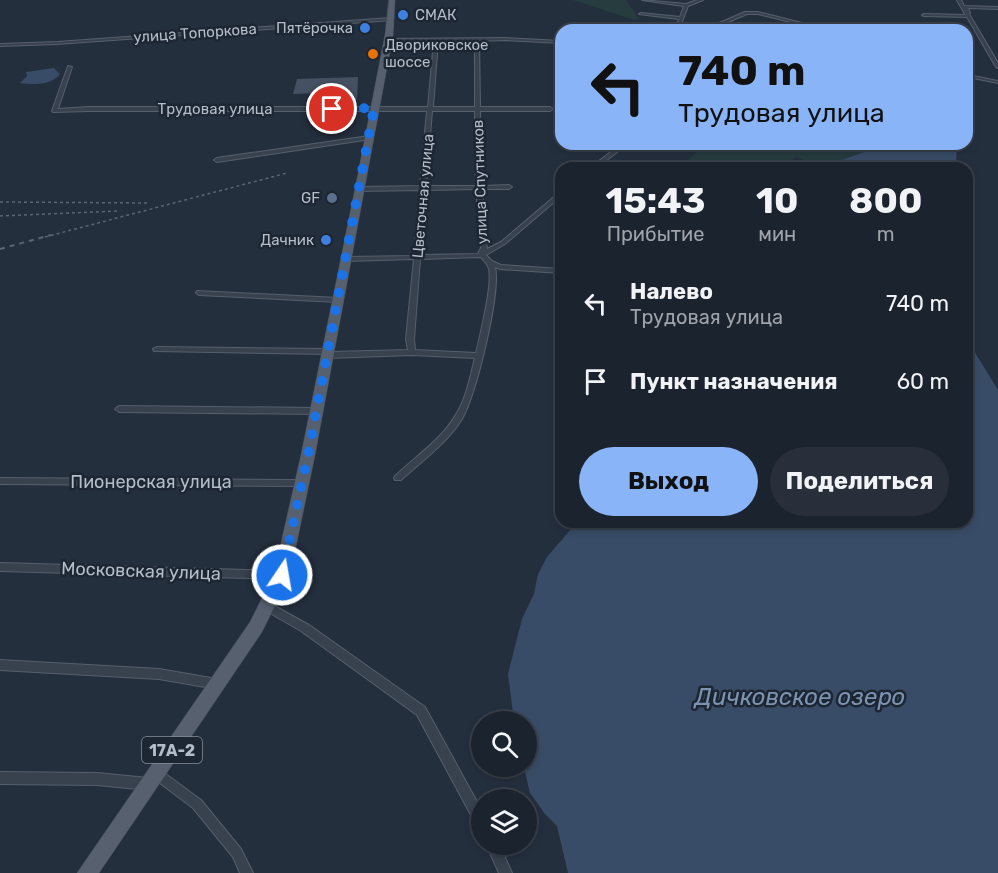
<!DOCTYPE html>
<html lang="ru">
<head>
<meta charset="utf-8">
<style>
	:root { --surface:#1b232e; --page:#282f3a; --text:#f1f3f6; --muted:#a0a4aa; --line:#39404a; --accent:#8ab4f8 }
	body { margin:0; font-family:Rubik,sans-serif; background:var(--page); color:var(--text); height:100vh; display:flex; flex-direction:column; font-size:22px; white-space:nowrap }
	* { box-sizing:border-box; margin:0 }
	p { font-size:20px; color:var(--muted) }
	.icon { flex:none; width:33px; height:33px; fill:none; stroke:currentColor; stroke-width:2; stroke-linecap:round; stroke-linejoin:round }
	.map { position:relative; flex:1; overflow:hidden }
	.sheet { position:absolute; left:555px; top:162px; width:418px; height:366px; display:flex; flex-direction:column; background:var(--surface); border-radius:18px; box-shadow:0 3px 9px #0003,0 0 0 2px var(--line) }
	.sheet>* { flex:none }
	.top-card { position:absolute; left:555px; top:24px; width:418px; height:126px; border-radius:18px; box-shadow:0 3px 9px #0003,0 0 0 2px var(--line); background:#8ab4f8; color:#111; overflow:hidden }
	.buttons { position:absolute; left:471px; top:711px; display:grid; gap:12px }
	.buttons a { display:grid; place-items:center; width:66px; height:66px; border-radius:50%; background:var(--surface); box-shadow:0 3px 9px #0003,0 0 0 2px var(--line); font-size:30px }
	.pin { position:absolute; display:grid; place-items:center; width:51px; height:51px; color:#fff; margin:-26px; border:3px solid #fff; border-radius:50%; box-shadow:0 2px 6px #0007 }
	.me { position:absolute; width:66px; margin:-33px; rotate:12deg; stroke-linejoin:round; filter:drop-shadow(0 0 4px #0008) }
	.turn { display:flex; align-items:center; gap:21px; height:126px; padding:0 24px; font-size:27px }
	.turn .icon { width:78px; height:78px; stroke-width:2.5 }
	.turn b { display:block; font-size:42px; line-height:51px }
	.eta { display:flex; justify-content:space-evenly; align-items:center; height:102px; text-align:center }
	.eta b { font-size:36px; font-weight:700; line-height:42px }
	.action { display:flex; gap:12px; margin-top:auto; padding:12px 24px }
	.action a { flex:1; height:69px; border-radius:36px; background:var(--accent); color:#111; font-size:24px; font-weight:700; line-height:69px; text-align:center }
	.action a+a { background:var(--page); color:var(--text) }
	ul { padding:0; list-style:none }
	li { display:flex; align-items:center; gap:18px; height:78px; padding:0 24px }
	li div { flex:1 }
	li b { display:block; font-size:22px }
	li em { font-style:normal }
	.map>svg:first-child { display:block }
	.green { fill:#263c3f }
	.water { fill:#394c67 }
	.building { fill:#455162 }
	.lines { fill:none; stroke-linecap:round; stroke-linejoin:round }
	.street-casing { stroke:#565f6c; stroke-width:2 }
	.primary-casing { stroke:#414a57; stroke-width:1 }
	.street { fill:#38414e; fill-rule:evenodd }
	.primary { fill:#56606e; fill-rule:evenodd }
	.rail-far1 { stroke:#5a6575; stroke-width:1.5; stroke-dasharray:3 3; stroke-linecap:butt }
	.rail { stroke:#5a6575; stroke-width:2; stroke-dasharray:5 5; stroke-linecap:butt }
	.route { stroke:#1a73e8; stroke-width:10; stroke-dasharray:0 18 }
	.shop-dot { fill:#3f7fe0; stroke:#1d2633; stroke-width:2 }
	.food-dot { fill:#e8710a; stroke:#1d2633; stroke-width:2 }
	.service-dot { fill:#5c6f8a; stroke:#1d2633; stroke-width:2 }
	.labels { text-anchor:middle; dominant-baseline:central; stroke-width:5; stroke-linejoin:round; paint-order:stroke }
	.far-poi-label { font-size:15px; fill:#b4bcc9; stroke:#1d2633; text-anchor:end }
	.far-street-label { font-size:15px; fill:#b4bcc9; stroke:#1d2633 }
	.shield { fill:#1d2633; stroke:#878f9c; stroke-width:1.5 }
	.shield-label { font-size:16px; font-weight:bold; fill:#b4bcc9 }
	.street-label { font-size:18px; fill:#b4bcc9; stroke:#1d2633 }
	.near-water-label { font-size:24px; font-style:italic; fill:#7c92b1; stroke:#1d2633 }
</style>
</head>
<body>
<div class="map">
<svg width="998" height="873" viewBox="0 0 998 873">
	<rect width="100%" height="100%" fill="#242f3e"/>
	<path class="green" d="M573 0H626L639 19 634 20Z
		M706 144H887L819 168 797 157 793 159 787 168H679Z"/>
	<path class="water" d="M54 68 60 74C52 85 33 85 20 83L27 76 26 72Z
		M887 144H957L956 168H819Z
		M968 341 998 390V873H568L557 826 545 814 530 793 524 767 526 766V722L514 721 508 674 522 619 534 594 538 574 547 557 577 522H968Z"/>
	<path class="building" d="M358 77 357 100H348L349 92 293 94 297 79Z"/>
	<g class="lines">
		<defs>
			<path id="street" d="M642 0 686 4 697 0H703L688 6 679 30H675L679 19 639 14 641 13 680 17 684 6Z
				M957 0H961L964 6 998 7V9L968 8 970 13 969 14 998 63V68L996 67 967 17 924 16 922 15 924 14 964 15 965 14Z
				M745 12H758L830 30H823L758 14H747L709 30H703Z
				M391 18 392 20 57 44 0 46V44L57 42Z
				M505 38 561 41V43L505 40 479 41 480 107H550L553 109 550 111H480L482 186 509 185 512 187 509 189H482L487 249 501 242 561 191V196L505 244 486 255 492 261 501 265 561 269V273L500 269 495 267C501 292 476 396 462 419 447 443 422 461 401 480H395L394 478 395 476C415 457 441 440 455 416 466 400 470 377 475 358L412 355 328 358 325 357V354L154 351 153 349 157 347 328 349 331 350 332 352 408 350 406 339 414 259 346 261 343 259 346 257 414 256 420 190 360 191 357 189 360 187 420 186 427 111H89L53 112 52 111 68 66 72 67 58 109 89 107H428L434 41H387L385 40V39ZM438 41H475V107H433ZM432 111H475L476 186H426ZM476 189 481 248 478 254 421 255 426 190ZM481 257C484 261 488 264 489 269 493 284 480 336 476 353L415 350 414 339 420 259Z
				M968 75 998 81V83L968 77Z
				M369 136 371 137V139L217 162 214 160 217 158Z
				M621 144H627L597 168H590Z
				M197 291 338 298 341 300 338 302 199 295 196 293Z
				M119 406 317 408 321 411 317 414 119 412 115 409Z
				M0 478 302 480 305 481 306 483 305 485 302 486 0 484Z
				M0 563 282 571 285 572 287 575 285 578 282 579 0 571Z
				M267 602 309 625 425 707 482 811V830L478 828 417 715 301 631 263 609 262 606 263 603Z
				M0 660 159 669 217 679 221 680 222 684 221 688 217 689 159 679 0 670Z
				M156 767 201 800 241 849 253 873H240L233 857 193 808 152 777 150 773 152 769Z
				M0 772 97 773 148 778 152 780 154 784 152 788 148 790 97 785 0 784Z
				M486 844H499L512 873H499Z"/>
			<path id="primary" d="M389 0H395L393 35 315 455 290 575 262 632 99 873H77L250 622 274 574 301 455 355 189 385 35Z"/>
		</defs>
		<use href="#street" class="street-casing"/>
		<use href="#primary" class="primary-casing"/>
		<use href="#street" class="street"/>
		<use href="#primary" class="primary"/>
		<path class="rail-far1" d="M0 202 149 203
			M0 216 117 211
			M45 237 287 173"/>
		<path class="rail" d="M0 249 51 235"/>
	</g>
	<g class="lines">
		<path class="route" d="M282 575 308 455 374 108 332 109"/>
	</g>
	<g class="shop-dot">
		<circle cx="403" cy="15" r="6"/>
		<circle cx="365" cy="28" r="6"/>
		<circle cx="326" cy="240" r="6"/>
	</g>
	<circle class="food-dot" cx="373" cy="54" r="6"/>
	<circle class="service-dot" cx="332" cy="198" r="6"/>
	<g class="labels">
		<g class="far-poi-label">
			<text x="415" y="15" text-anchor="start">СМАК</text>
			<text x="353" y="28">Пятёрочка</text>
			<text x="385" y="45" text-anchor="start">Двориковское<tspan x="385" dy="17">шоссе</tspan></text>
			<text x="320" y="198">GF</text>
			<text x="314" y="240">Дачник</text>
		</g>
		<g class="far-street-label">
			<text transform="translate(195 33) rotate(-4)">улица Топоркова</text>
			<text x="215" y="109">Трудовая улица</text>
			<text transform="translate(480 182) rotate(-92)">улица Спутников</text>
			<text transform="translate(423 196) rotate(-85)">Цветочная улица</text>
		</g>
		<rect class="shield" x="142" y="737" width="60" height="26" rx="4.5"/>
		<g class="shield-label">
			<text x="172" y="750">17А-2</text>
		</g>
		<g class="street-label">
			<text x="151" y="482">Пионерская улица</text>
			<text transform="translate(141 571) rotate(2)">Московская улица</text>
		</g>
		<g class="near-water-label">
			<text x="800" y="697">Дичковское озеро</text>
		</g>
	</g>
</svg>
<div class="buttons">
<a><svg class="icon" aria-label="search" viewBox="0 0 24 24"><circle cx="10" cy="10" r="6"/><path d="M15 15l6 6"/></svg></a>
<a><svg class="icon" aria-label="layers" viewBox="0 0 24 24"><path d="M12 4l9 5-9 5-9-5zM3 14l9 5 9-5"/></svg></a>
</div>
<div class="pin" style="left:332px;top:109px;background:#d93025"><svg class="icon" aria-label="arrive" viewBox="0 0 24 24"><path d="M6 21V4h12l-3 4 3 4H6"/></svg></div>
<svg class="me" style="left:282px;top:575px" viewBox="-20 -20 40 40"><circle r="17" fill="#1a73e8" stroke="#fff" stroke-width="3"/><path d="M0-11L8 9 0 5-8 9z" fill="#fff"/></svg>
<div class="top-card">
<div class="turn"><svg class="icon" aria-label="left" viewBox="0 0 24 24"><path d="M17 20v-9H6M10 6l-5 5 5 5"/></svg><div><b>740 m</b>Трудовая улица</div></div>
</div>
<section class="sheet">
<div class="eta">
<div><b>15:43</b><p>Прибытие</p></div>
<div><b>10</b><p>мин</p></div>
<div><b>800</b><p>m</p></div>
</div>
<ul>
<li><svg class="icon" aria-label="left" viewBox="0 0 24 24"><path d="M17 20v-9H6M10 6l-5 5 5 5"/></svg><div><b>Налево</b><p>Трудовая улица</p></div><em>740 m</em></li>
<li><svg class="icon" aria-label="arrive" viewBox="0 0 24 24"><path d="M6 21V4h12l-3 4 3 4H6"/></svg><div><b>Пункт назначения</b></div><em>60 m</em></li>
</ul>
<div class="action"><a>Выход</a><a>Поделиться</a></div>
</section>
</div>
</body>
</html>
